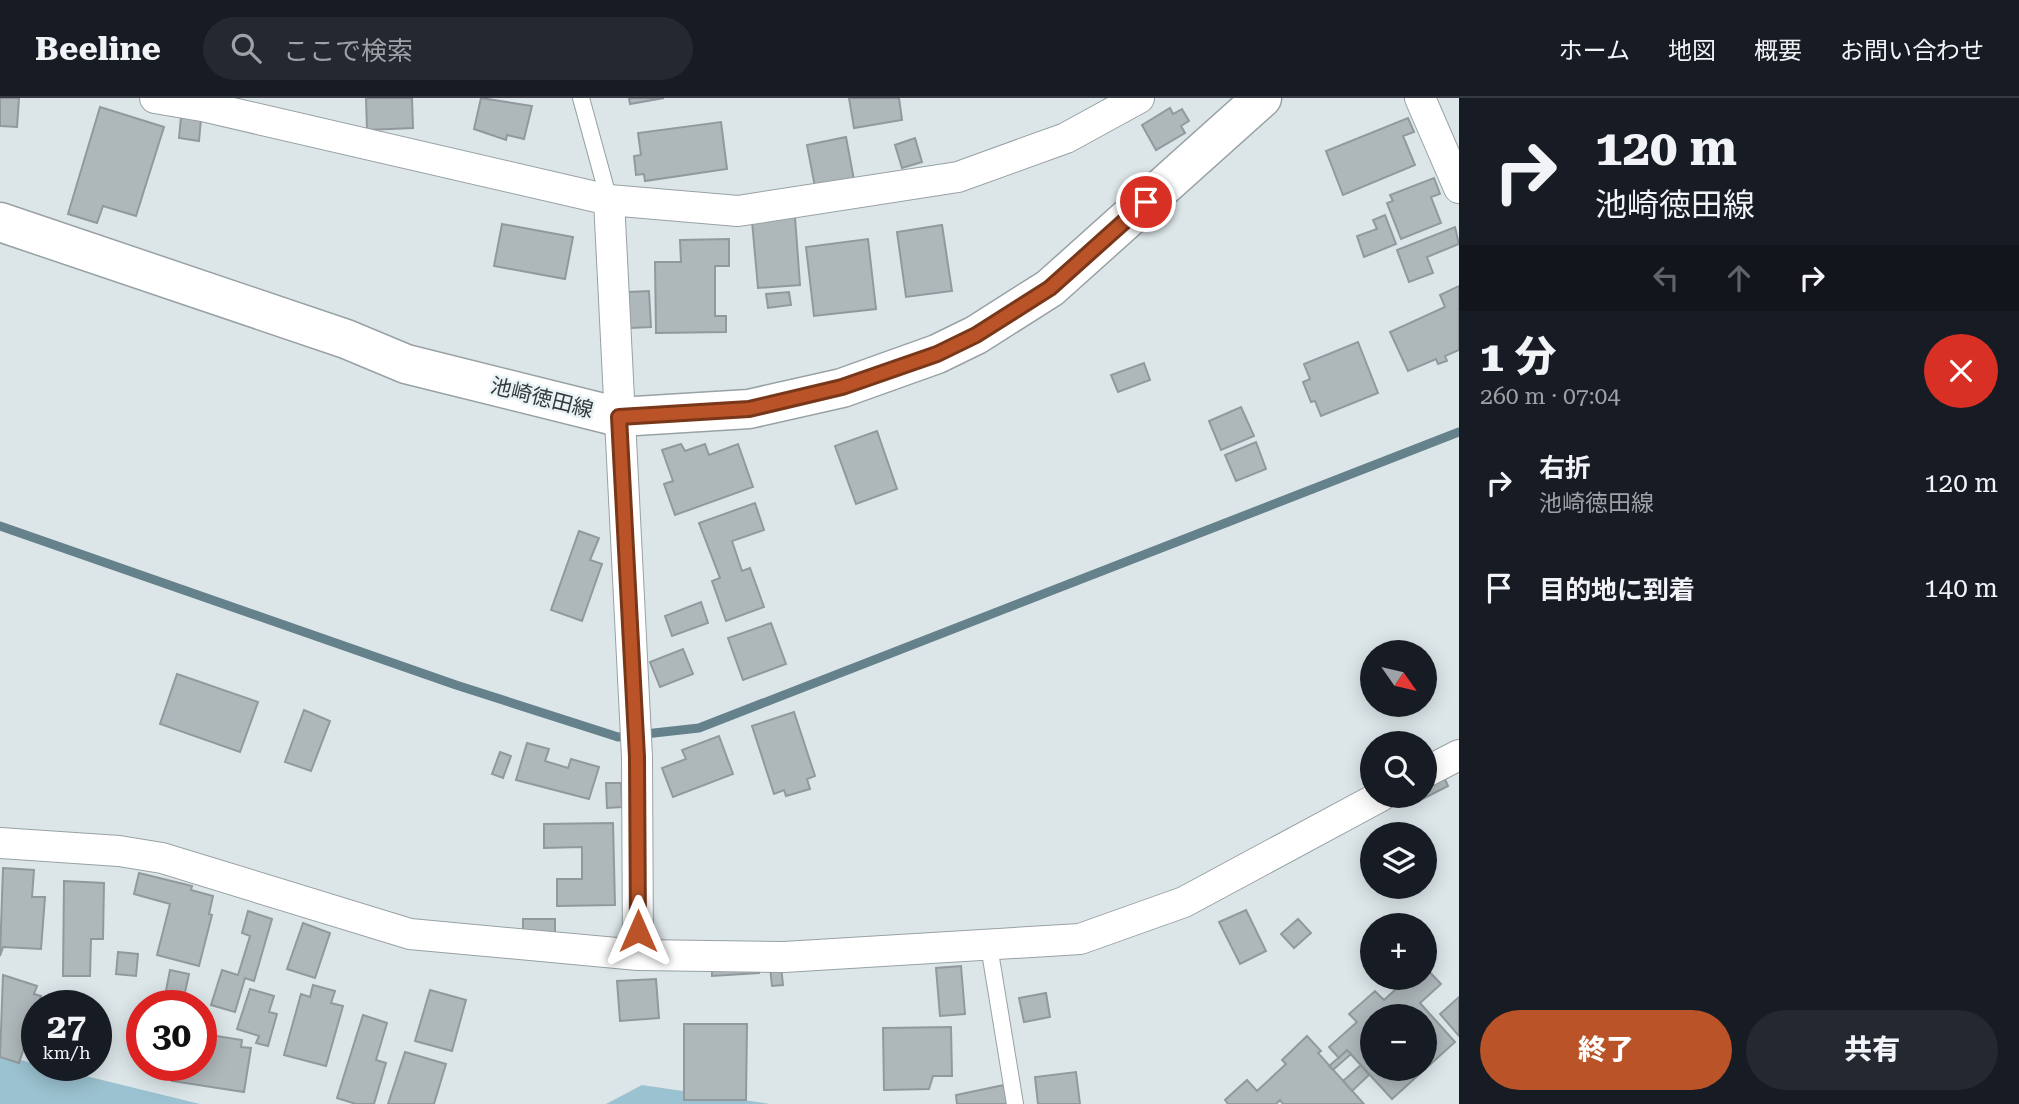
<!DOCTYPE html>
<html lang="ja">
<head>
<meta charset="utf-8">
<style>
	:root { --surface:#171b24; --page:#242831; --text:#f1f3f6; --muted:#9ea1a6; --line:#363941; --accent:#ba5428 }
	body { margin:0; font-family:"Roboto Serif","Noto Sans JP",serif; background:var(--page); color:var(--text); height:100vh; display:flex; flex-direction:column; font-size:26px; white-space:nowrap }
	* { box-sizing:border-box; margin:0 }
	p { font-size:23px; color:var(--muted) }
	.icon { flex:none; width:38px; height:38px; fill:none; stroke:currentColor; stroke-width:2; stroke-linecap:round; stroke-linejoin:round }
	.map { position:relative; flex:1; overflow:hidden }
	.sheet { display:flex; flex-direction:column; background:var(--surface); width:560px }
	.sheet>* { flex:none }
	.hud { background:#171b24; color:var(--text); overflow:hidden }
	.needle { width:46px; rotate:124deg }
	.fabs { position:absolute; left:1360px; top:542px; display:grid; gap:14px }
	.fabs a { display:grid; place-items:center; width:77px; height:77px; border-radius:50%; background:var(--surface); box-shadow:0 4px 18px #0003; font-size:35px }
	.speed { position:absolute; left:21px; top:892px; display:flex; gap:14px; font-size:35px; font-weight:700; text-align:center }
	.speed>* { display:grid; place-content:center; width:91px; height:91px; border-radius:50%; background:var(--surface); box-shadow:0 4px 18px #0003; line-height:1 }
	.speed small { font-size:18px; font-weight:400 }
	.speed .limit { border:10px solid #d22; background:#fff; color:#111 }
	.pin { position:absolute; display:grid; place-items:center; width:60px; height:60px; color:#fff; margin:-30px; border:4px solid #fff; border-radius:50%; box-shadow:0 2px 7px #0007 }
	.me { position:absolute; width:77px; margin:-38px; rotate:0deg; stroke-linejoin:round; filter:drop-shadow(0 0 5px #0008) }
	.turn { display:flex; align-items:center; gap:24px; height:147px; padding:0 21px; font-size:32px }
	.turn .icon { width:91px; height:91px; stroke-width:2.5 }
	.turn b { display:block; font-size:49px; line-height:60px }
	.lanes { display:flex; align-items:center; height:66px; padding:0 21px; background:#0003; justify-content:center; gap:35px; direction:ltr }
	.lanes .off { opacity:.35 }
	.round { display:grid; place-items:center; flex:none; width:74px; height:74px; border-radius:37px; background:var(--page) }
	.headline { display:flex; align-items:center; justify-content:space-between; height:119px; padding:0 21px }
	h1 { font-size:42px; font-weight:800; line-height:52px }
	.action { display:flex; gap:14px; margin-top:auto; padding:14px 21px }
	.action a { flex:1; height:80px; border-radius:42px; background:var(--accent); color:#fff; font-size:28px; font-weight:800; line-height:80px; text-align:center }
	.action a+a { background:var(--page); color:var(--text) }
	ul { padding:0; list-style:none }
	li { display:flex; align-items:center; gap:21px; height:105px; padding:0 21px }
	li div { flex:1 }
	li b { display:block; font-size:26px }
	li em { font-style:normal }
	header { display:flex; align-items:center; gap:42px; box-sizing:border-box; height:98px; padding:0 35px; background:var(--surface); border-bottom:2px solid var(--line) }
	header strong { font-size:33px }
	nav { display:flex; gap:38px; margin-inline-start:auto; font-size:24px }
	.search { width:490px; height:63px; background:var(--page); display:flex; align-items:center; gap:18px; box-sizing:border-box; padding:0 24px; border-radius:38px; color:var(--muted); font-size:26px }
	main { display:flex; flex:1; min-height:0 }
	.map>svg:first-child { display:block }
	.green { fill:#9bc2d0 }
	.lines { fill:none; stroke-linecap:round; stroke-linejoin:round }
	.stream { stroke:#65818b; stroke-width:9 }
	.building { fill:#aeb7ba; stroke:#91999d; stroke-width:2; fill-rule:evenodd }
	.service-casing { stroke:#98a1a4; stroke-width:18 }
	.minor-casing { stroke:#98a1a4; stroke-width:32 }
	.secondary-casing { stroke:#98a1a4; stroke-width:41 }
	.service { stroke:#fff; stroke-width:16 }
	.minor { stroke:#fff; stroke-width:30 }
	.secondary { stroke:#fff; stroke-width:38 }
	.route-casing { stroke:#79371a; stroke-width:18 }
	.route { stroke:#ba5428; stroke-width:12 }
	.labels { text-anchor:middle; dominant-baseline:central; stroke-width:5; stroke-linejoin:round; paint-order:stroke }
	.street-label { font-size:21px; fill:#35393a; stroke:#e9f3f6 }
</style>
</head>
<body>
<header>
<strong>Beeline</strong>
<div class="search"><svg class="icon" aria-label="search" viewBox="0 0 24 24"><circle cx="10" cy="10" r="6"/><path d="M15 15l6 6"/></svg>ここで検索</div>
<nav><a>ホーム</a><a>地図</a><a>概要</a><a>お問い合わせ</a></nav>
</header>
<main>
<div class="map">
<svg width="1459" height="1006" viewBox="0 0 1459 1006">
	<rect width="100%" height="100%" fill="#dce6e9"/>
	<path class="green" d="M0 957 200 1006H0Z
		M642 987 770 1006H606Z"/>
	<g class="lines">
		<path class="stream" d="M0 428 456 587 618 639 699 630 1459 334"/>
	</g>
	<path class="building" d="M0 0H19L17 29 0 28Z
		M366 0H412L413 30 367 32Z
		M481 0 532 8 524 41 507 37 506 42 474 31Z
		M629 0H664L630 6Z
		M849 0H899L902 22 854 30Z
		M100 9 164 29 136 118 103 108 97 125 68 116Z
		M1170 10 1173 16 1182 11 1189 23 1181 28 1185 35 1156 52 1142 27Z
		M181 19 201 21 199 43 179 40Z
		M1408 20 1414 34 1403 38 1415 67 1343 97 1326 53Z
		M721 24 727 71 645 83 644 76 636 77 634 58 641 57 638 35Z
		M846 39 854 82 815 89 807 47Z
		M915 40 922 64 902 70 895 47Z
		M1434 80 1440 96 1431 99 1441 125 1401 141 1387 105 1393 103 1390 97Z
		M1385 117 1396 146 1364 159 1357 138 1377 131 1373 122Z
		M795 119 800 187 758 190 752 123Z
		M502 126 573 139 565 181 494 168Z
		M942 127 952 193 906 199 897 134Z
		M1455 129 1459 146 1427 159 1433 175 1409 184 1397 152Z
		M729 141V168H715V218H726V234L656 235 655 164H681L680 142Z
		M868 141 876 211 814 218 806 149Z
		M1459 188V252L1445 258 1447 263 1438 266 1436 261 1408 273 1390 234 1445 209 1440 197Z
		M649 193 651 229 630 230 628 194Z
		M789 194 791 207 768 210 766 196Z
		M1358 244 1378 295 1321 318 1315 303 1311 304 1303 284 1310 281 1304 266Z
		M1144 265 1150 282 1118 294 1111 277Z
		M1241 309 1254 338 1221 352 1209 323Z
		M877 333 897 391 856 406 835 348Z
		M1256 344 1266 371 1236 383 1225 357Z
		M681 346 685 353 705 346 709 357 738 346 753 389 675 417 664 386 673 383 662 352Z
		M755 405 764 432 732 443 742 473 750 470 764 509 726 523 712 483 720 480 699 425Z
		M579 433 599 440 590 462 602 466 582 523 551 512Z
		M701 504 708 525 672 538 665 518Z
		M771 525 786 566 743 582 728 540Z
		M683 551 693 576 660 589 650 564Z
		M177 576 258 604 240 654 160 626Z
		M304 612 330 623 311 673 285 664Z
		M794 614 815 678 807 681 810 691 786 698 784 692 774 696 752 628Z
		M719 638 733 676 673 699 662 670 686 661 682 652Z
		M527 645 549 651 545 663 568 670 571 661 599 669 589 701 516 682Z
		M500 654 511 658 503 680 492 676Z
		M1444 679 1448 688 1411 707 1407 700 1424 698V690Z
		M606 685H621L622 709 607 710Z
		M613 725 615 807 557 808V781H582V749L544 750V726Z
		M3 770 34 772 32 799H45L41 851 3 849 0 858Z
		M139 775 192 788 191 792 213 798 209 816 212 817 199 868 157 857 170 806 134 796Z
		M64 783 104 785 103 841H91L90 878H63Z
		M1246 812 1266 853 1240 866 1219 824Z
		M248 813 272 821 254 883 245 880 235 914 211 907 222 872 238 877 250 838 242 835Z
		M523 821H555V840H523Z
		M1298 821 1311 835 1294 850 1281 836Z
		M303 825 330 835 315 880 287 871Z
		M118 854 138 856 136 878 116 876Z
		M759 865V875L712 878V867Z
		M781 868 783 887 772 888 770 869Z
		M961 868 965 916 940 918 936 870Z
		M1424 868 1441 886 1420 905 1455 944 1392 1001 1347 952 1339 960 1329 949 1357 924 1349 916 1375 893 1384 902 1408 880H1424ZM1372 919H1424V971H1372Z
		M170 872 189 876 182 908H163Z
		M3 877 37 888 34 896 41 898 19 965 0 959Z
		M656 881 659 920 620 923 617 883Z
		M313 887 335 893 331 905 343 908 326 968 284 957 301 896 310 899Z
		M250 891 274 898 269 914 277 916 268 948 256 945 259 938 237 931Z
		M430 892 466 902 452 953 415 943Z
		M1046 895 1050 919 1024 924 1019 900Z
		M1459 899V938L1440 916Z
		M363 917 387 925 376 962 386 965 374 1006H356L337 1000Z
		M684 926H747L746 1002H684Z
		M201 929H205L204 936 242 942 241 949 251 950 244 994 172 983 174 968H201Z
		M951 929 952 978H933L929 991 884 992 883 930Z
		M1307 938 1321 953 1318 955 1364 1006H1283L1280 1002 1276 1006H1228L1225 1002 1247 982 1257 993 1286 966 1282 962Z
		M1347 952 1351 956 1333 972 1329 968Z
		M405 954 446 966 434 1006H388Z
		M1361 967 1369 977 1352 993 1343 983Z
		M1076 974 1080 1006H1038L1035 979Z
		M1004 987 1008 1006H957L956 997Z"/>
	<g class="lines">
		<defs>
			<path id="service" d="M581 0 609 102
				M989 848 1015 1006"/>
			<path id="minor" d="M155 0 202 8 609 102 738 113 958 79 1066 40 1139 0
				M1420 0 1459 90
				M609 102 637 659 638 857
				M1424 675 1459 657
				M0 745 119 753 162 760 410 836 638 857 784 859 1080 841 1184 804 1381 698"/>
			<path id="secondary" d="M0 124 346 241 406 266 619 319 749 311 842 290 937 256 976 237 1050 190 1262 0"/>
		</defs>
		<use href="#service" class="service-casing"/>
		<use href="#minor" class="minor-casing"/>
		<use href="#secondary" class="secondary-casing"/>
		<use href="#service" class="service"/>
		<use href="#minor" class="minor"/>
		<use href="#secondary" class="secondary"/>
	</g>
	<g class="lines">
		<defs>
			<path id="route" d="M638 833 637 659 619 319 749 311 842 289 937 256 976 237 1050 190 1146 104"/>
		</defs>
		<use href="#route" class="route-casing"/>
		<use href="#route" class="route"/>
	</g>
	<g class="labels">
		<g class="street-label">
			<text transform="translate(542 300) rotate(14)">池崎徳田線</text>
		</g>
	</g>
</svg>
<div class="fabs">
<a><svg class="needle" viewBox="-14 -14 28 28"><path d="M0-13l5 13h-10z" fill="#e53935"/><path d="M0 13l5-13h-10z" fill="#9ea1a6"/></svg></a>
<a><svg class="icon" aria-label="search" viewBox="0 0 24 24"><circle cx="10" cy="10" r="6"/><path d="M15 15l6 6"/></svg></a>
<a><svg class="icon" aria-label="layers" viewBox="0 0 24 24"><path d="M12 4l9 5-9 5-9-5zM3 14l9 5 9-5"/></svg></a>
<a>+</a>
<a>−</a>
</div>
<div class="speed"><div>27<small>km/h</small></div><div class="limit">30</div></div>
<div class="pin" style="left:1146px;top:104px;background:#d93025"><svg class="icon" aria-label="arrive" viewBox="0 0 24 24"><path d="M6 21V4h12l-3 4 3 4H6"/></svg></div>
<svg class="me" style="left:638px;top:833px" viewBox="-20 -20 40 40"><path d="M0-17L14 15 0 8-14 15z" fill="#ba5428" stroke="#fff" stroke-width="4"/></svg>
</div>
<section class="sheet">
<div class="hud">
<div class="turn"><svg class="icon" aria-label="right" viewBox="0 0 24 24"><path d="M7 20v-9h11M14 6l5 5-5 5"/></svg><div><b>120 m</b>池崎徳田線</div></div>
<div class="lanes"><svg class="icon off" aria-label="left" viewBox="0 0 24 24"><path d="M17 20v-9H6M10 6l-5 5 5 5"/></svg><svg class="icon off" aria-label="ahead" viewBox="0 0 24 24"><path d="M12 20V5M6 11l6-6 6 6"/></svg><svg class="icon" aria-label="right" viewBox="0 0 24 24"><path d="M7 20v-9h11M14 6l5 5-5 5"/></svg></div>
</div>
<div class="headline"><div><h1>1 分</h1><p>260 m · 07:04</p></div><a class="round" style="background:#d93025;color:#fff"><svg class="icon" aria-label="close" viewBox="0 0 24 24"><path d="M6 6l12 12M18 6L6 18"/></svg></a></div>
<ul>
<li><svg class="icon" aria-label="right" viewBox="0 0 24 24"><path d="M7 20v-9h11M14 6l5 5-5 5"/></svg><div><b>右折</b><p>池崎徳田線</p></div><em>120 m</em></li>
<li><svg class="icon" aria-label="arrive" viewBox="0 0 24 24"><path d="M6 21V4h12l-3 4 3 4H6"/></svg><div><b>目的地に到着</b></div><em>140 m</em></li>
</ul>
<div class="action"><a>終了</a><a>共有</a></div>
</section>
</main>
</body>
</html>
